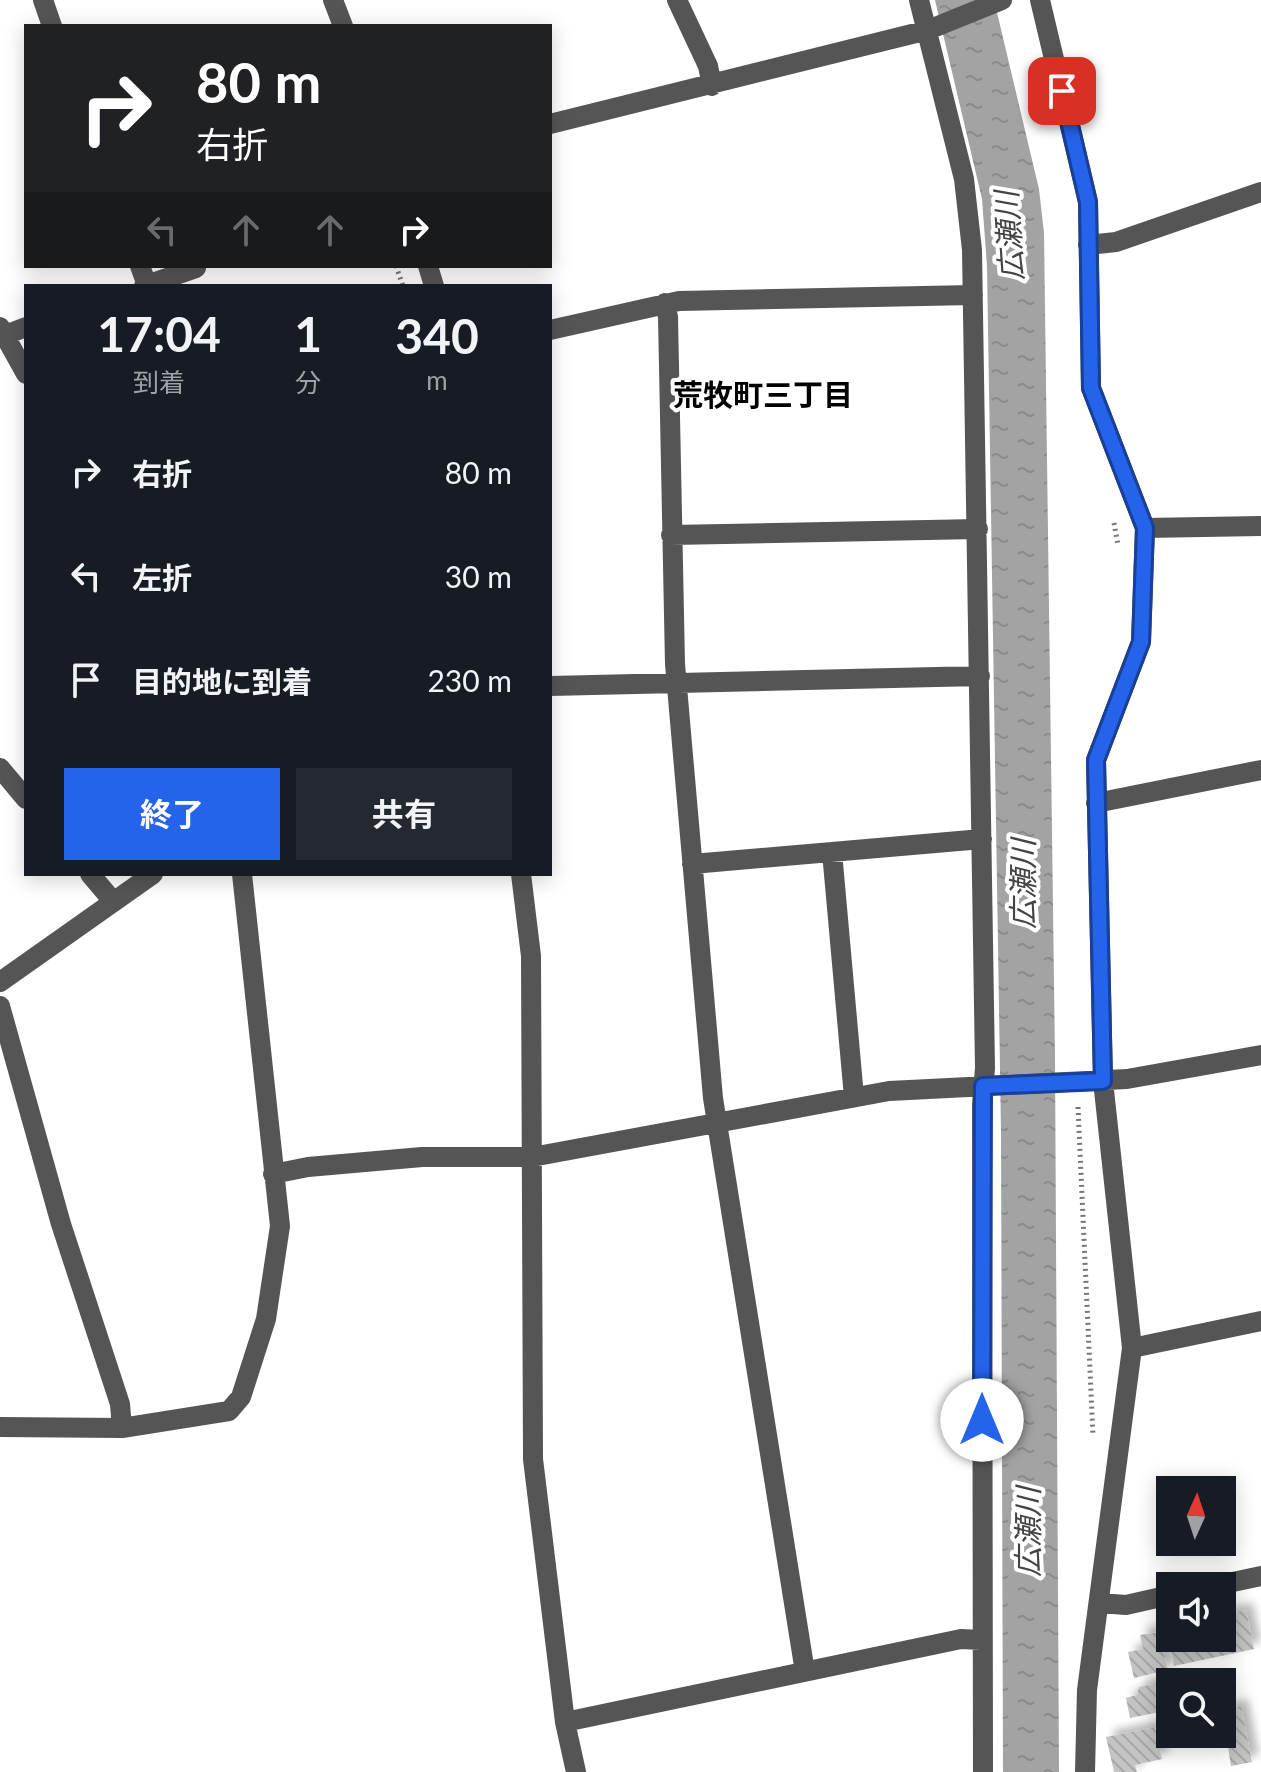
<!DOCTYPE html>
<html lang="ja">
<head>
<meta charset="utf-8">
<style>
	:root { --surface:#171b24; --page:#242831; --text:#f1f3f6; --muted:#9ea1a6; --accent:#2563eb }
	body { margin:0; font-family:Lato,"Noto Sans JP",sans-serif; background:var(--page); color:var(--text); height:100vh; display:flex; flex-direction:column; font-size:30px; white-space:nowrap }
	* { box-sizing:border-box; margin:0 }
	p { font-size:26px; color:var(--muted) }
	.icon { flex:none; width:44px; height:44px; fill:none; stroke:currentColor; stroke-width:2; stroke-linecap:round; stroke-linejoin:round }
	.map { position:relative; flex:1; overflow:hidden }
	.sheet { position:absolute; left:24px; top:284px; width:528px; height:592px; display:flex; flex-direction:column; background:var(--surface); border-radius:0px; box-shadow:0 4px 20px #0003 }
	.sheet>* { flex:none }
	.banner { position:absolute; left:24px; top:24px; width:528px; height:244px; border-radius:0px; box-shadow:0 4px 20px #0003; background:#202124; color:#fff; overflow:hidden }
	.needle { width:52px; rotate:3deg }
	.controls { position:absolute; left:1156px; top:1476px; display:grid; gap:16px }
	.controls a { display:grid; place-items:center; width:80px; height:80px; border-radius:0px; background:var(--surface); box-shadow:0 4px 20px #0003; font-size:40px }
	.pin { position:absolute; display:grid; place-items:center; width:68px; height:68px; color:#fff; margin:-34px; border-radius:16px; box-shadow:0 4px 12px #0006 }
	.me { position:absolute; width:88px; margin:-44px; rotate:0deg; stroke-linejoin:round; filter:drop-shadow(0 0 6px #0008) }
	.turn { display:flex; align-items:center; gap:28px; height:168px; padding:0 40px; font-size:36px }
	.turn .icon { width:104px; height:104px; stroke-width:2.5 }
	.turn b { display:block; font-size:56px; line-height:68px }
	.lanes { display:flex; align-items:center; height:76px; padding:0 40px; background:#0003; justify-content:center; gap:40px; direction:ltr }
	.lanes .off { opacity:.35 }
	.eta { display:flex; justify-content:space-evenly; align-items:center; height:136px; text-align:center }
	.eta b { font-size:48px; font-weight:700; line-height:56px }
	.action { display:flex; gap:16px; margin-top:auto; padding:16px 40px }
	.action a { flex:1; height:92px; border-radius:0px; background:var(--accent); color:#fff; font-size:32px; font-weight:700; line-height:92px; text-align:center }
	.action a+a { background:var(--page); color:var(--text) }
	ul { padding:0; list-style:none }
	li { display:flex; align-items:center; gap:24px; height:104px; padding:0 40px }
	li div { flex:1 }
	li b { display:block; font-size:30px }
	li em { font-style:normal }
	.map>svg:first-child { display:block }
	.water { fill:url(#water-ripples) }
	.building { fill:url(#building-back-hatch); filter:url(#shadow) }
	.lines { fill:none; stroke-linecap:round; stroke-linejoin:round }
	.path { stroke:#777; stroke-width:5; stroke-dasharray:2 4; stroke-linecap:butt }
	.minor { stroke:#555; stroke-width:20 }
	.route-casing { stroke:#184099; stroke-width:20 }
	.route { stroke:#2563eb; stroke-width:14 }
	.labels { text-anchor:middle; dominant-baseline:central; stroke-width:8; stroke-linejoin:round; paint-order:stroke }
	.water-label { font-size:30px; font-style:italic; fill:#444; stroke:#fff }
	.neighbourhood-label { font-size:30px; font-weight:bold; fill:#000; stroke:#fff }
</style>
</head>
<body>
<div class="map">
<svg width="1261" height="1772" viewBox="0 0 1261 1772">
	<defs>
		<pattern id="water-ripples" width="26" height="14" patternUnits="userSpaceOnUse" patternTransform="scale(2)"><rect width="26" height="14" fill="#a3a3a3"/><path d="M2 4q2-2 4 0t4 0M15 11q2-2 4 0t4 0" fill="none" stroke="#8b8b8b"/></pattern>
		<pattern id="building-back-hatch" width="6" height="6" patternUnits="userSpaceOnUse" patternTransform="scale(2)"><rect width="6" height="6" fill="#c4c4c4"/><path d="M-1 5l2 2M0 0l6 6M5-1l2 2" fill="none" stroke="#a7a7a7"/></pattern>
		<filter id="shadow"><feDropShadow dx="7" dy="-7" stdDeviation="4" flood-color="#0004"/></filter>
	</defs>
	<rect width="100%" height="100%" fill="#fff"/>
	<path class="water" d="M935 0H994L1039 189 1044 233 1055 1057 1059 1772H1003L1001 1132 987 266 982 199Z"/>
	<path class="building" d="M1246 1610 1254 1649 1174 1666 1166 1627 1170 1626V1638H1222V1615Z
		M1159 1632 1168 1670 1134 1678 1128 1652 1143 1649 1140 1635Z
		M1165 1682 1170 1710 1130 1718 1126 1698 1137 1695 1139 1687Z
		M1241 1706 1252 1762 1231 1766 1222 1710Z
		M1155 1727 1162 1759 1135 1765 1137 1772H1114L1106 1737Z"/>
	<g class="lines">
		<path class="path" d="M396 266 403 286
			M1114 523 1118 545
			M1078 1107 1093 1436"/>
		<path class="minor" d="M43 0 52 26
			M333 0 343 26
			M677 0 708 66 712 86
			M919 0 964 179 972 250 985 1068 982 1105 983 1772
			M1040 0 1088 202 1091 388 1145 528 1141 642 1096 760 1103 1081 1132 1348 1087 1690 1085 1772
			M550 124 928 30 1002 0
			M1088 245 1116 242 1261 192
			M140 266 147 285
			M428 266 434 286
			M144 286 196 268
			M665 303 668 317 675 664 713 1098 805 1672
			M0 327 26 374
			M550 330 679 301 973 295
			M0 337 26 327
			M1145 528 1261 526
			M671 535 978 529
			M550 686 980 676
			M0 768 26 799
			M1096 803 1261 770
			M832 852 854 1097
			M692 864 982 839
			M90 874 112 900
			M521 874 531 956 533 1459 565 1722 576 1772
			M0 982 153 874
			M0 1006 61 1224 120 1404 122 1428
			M273 1174 308 1167 422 1157H532L889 1091 1127 1079 1261 1055
			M1132 1348 1261 1321
			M0 1427 122 1428 229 1411 241 1397 266 1319 280 1226 242 874
			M1214 1586 1261 1576
			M1100 1603 1126 1605 1170 1595
			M565 1722 961 1639 981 1640"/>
	</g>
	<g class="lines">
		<defs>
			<path id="route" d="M982 1420 983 1086 1103 1081 1096 760 1141 642 1145 528 1091 388 1088 202 1062 91"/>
		</defs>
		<use href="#route" class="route-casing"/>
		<use href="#route" class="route"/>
	</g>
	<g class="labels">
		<g class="water-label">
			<text transform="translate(1008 236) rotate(-94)">広瀬川</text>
			<text transform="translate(1022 884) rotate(-90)">広瀬川</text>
			<text transform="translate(1027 1532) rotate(-90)">広瀬川</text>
		</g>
		<g class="neighbourhood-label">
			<text x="763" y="394">荒牧町三丁目</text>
		</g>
	</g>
</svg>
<div class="controls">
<a><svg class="needle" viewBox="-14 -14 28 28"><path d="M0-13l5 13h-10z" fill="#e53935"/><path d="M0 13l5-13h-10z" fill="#9ea1a6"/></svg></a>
<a><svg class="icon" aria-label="sound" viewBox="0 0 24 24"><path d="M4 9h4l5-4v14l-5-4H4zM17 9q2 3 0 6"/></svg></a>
<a><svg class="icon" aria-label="search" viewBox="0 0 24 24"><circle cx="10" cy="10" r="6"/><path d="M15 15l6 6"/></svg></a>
</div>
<div class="pin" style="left:1062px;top:91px;background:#d93025"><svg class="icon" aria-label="arrive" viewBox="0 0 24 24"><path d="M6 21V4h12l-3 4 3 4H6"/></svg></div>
<svg class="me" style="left:982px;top:1420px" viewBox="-20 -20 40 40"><circle r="19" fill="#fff"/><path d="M0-13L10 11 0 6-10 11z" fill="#2563eb"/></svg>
<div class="banner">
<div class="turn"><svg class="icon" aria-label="right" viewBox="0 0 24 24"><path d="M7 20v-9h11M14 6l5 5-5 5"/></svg><div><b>80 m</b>右折</div></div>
<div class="lanes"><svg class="icon off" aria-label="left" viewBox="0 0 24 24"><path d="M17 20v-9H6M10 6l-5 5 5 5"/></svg><svg class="icon off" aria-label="ahead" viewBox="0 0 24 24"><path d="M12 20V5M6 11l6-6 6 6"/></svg><svg class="icon off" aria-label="ahead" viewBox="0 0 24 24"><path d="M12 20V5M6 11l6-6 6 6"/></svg><svg class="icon" aria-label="right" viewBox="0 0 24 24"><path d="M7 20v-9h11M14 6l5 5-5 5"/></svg></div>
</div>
<section class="sheet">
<div class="eta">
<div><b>17:04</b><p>到着</p></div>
<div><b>1</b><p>分</p></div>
<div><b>340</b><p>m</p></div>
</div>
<ul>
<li><svg class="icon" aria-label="right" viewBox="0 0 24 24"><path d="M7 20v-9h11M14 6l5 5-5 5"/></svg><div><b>右折</b></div><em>80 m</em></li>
<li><svg class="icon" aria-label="left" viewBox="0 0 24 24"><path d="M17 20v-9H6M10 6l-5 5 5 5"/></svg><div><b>左折</b></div><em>30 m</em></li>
<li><svg class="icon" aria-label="arrive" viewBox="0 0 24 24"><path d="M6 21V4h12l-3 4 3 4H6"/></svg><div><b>目的地に到着</b></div><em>230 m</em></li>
</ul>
<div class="action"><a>終了</a><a>共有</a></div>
</section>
</div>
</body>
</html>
